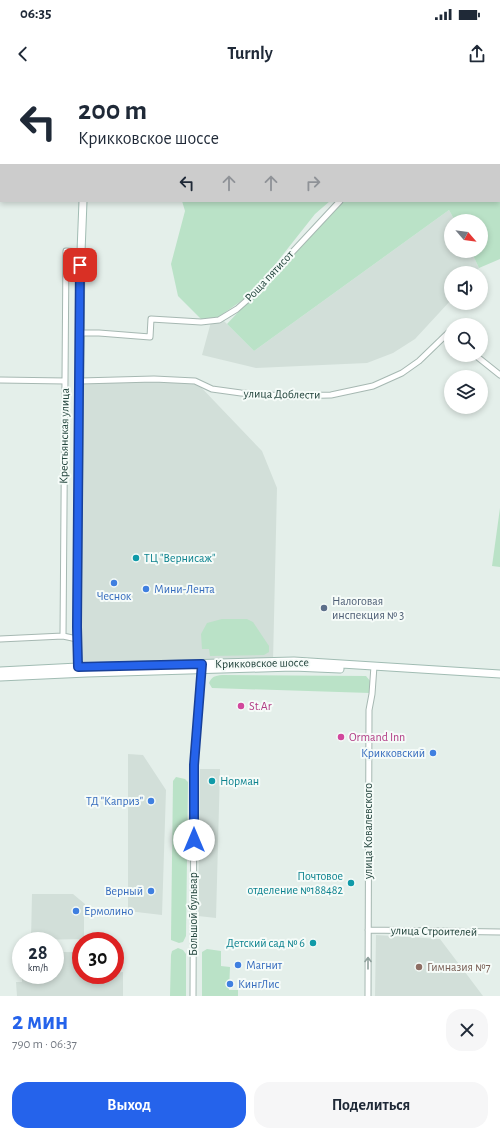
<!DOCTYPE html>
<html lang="ru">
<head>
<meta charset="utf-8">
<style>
	:root { --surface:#fff; --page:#f6f6f7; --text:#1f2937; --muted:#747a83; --accent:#2563eb }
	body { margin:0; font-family:"Alegreya Sans",sans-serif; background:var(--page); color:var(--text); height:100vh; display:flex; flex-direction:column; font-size:15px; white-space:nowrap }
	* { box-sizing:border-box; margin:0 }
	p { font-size:13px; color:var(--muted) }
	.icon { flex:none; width:22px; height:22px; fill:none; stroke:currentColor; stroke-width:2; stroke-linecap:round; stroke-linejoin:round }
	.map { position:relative; height:916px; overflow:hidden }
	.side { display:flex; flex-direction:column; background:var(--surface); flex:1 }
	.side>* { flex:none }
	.guide { position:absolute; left:0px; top:0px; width:500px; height:122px; box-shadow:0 2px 6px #0003; background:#fff; color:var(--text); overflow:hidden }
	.needle { width:26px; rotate:118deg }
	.tools { position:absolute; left:444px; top:134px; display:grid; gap:8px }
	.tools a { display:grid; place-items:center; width:44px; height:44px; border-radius:50%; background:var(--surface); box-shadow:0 2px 6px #0003; font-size:20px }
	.speed { position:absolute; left:12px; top:852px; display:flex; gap:8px; font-size:20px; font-weight:700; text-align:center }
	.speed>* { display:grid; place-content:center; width:52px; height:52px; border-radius:50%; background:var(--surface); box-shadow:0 2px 6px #0003; line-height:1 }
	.speed small { font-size:10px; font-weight:400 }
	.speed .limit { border:6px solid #d22; background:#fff; color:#111 }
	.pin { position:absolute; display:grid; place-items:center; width:34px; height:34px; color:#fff; margin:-17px; border-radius:8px; box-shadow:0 2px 6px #0006 }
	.me { position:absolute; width:44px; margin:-22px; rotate:0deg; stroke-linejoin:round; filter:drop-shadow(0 0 3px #0008) }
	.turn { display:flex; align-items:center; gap:14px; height:84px; padding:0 12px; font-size:18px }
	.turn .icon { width:52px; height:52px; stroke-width:2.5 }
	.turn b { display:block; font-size:28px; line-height:34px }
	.lanes { display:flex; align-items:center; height:38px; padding:0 12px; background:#0003; justify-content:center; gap:20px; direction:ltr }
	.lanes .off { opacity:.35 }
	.round { display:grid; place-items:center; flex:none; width:42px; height:42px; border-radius:16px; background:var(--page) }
	.headline { display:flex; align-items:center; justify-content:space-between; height:68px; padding:0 12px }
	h1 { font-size:24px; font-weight:600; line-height:30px; color:var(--accent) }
	.action { display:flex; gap:8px; margin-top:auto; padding:8px 12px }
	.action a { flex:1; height:46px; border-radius:16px; background:var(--accent); color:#fff; font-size:16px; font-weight:600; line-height:46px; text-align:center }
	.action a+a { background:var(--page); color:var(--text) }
	.status { display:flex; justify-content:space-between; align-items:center; height:28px; padding:0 20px; background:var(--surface); direction:ltr }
	.status svg { height:11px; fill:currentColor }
	header { display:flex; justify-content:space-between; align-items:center; height:52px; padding:0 12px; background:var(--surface); font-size:18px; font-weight:600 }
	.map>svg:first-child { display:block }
	.built { fill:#d2dfd9 }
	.green { fill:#bae2c7 }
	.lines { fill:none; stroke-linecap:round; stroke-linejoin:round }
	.street-casing { stroke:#a6b8b2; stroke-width:7 }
	.secondary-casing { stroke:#a1bcb3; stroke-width:9 }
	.street { stroke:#fff; stroke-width:5 }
	.secondary { stroke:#fff; stroke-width:7 }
	.oneway { stroke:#90a19d }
	.route-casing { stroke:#184099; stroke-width:10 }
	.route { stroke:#2563eb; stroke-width:7 }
	.culture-dot { fill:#0f9aa8; stroke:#f5fbf8; stroke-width:1.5 }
	.shop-dot { fill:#3f7fe0; stroke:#f5fbf8; stroke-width:1.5 }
	.service-dot { fill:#5c6f8a; stroke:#f5fbf8; stroke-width:1.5 }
	.hotel-dot { fill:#d1479c; stroke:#f5fbf8; stroke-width:1.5 }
	.education-dot { fill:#8d6e63; stroke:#f5fbf8; stroke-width:1.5 }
	.labels { text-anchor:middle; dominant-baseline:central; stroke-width:4; stroke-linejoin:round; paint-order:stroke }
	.street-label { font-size:12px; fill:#21433b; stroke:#f5fbf8 }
	.culture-label { font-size:12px; fill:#0d838f; stroke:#f5fbf8; text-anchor:start }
	.shop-label { font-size:12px; fill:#366cbe; stroke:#f5fbf8; text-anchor:start }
	.service-label { font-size:12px; fill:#4e5e75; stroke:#f5fbf8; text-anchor:start }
	.hotel-label { font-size:12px; fill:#b23c85; stroke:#f5fbf8; text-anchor:start }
	.education-label { font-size:12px; fill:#785e54; stroke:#f5fbf8; text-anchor:start }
</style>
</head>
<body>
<div class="status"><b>06:35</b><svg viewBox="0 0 49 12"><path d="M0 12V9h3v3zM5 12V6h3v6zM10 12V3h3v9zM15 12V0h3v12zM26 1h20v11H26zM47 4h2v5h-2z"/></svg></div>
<header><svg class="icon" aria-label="back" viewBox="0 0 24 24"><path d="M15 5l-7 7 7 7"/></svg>Turnly<svg class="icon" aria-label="share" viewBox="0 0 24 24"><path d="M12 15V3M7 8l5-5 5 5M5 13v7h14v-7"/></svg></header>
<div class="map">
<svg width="500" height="916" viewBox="0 0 500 916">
	<rect width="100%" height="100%" fill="#e4efea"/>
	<path class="built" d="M449 130 455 141H451V171H471L479 188 475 193H451V220L415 259 393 273 367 283 256 288 202 275 211 242 224 241 254 271Z
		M80 301H195L262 371 277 408 273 582 78 587Z
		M128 674 143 675 166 710 162 835 128 831Z
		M200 689H220L216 838 198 836Z
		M32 814H73L85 824 84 836V859L31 860Z
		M376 855 440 859 483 916H375Z
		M55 869H57L58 872H81V895H115V893L123 892V916H17L16 902H22V895H55Z"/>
	<path class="green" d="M218 0H379L380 1H217Z
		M452 0H500V179L479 188 471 171H481V141H455L449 130 254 271 227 244 342 121H499V1H451Z
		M182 121H330L315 134 266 196 244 219 217 238 201 239 178 216 171 184 185 131Z
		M500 428V487L492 486Z
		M222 539H247L253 542 269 566V572L264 575 210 576 209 569H202L201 554 207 543Z
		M222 595 366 596 371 602 370 613 212 608 209 603C212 596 215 596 222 595Z
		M176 697 185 699 188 702 186 856 183 862 179 863 171 860V857L173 701Z
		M178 868 183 870 186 874V916H170L171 875 172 871Z
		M207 869 221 871V886L230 887 229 910H238V916H202V872Z"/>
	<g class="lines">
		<defs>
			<path id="street" d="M437 1 438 0
				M80 253H99L150 257 151 239 201 242 219 240 237 229 254 214 284 181 340 121
				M475 275 500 295
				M0 300 65 301
				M80 301 154 299 195 301 212 309 241 313 285 316 331 315 373 306 402 293 419 281 448 253 451 255
				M63 556 66 171 81 172
				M0 559 63 556 77 559
				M368 850 500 852
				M193 916 194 685 202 587
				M368 916 369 630 372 614 374 586"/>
			<path id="secondary" d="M195 1 196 0
				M0 34H1
				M78 587 77 547 81 172 83 121
				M0 591 78 587 294 581 500 594
				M0 597 87 593 293 587 340 589"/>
		</defs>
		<use href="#street" class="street-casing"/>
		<use href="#secondary" class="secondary-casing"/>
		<use href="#street" class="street"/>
		<use href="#secondary" class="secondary"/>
	</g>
	<defs><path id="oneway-shaft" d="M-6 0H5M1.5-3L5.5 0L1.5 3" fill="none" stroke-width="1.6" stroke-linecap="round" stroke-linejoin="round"/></defs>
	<use class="oneway" href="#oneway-shaft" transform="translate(368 883) rotate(-90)"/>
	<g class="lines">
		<defs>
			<path id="route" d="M80 185 77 547 78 587 202 584 194 685V760"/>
		</defs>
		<use href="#route" class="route-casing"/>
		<use href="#route" class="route"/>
	</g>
	<g class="culture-dot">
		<circle cx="136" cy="478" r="4"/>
		<circle cx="212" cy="701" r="4"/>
		<circle cx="351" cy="803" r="4"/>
		<circle cx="313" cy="863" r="4"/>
	</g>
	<g class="shop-dot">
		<circle cx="114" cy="503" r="4"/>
		<circle cx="146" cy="509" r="4"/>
		<circle cx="433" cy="673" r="4"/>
		<circle cx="151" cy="721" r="4"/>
		<circle cx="151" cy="811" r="4"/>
		<circle cx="76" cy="831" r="4"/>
		<circle cx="238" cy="885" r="4"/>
		<circle cx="230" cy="904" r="4"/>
	</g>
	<circle class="service-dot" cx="324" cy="528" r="4"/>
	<g class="hotel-dot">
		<circle cx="241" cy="626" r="4"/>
		<circle cx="341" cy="657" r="4"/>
	</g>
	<circle class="education-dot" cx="419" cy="887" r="4"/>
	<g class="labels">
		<g class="street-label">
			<text transform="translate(269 196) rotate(-47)">Роща пятисот</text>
			<text transform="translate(282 314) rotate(1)">улица Доблести</text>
			<text transform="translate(64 356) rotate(-89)">Крестьянская улица</text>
			<text transform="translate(262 583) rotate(-1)">Крикковское шоссе</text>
			<text transform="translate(368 751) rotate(-90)">улица Ковалевского</text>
			<text transform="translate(193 834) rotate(-90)">Большой бульвар</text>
			<text transform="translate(434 851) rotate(1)">улица Строителей</text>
		</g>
		<g class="culture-label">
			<text x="144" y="478">ТЦ "Вернисаж"</text>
			<text x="220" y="701">Норман</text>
			<text x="343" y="796" text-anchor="end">Почтовое<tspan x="343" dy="14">отделение №188482</tspan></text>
			<text x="305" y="863" text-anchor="end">Детский сад № 6</text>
		</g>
		<g class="shop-label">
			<text x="154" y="509">Мини-Лента</text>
			<text x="114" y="516" text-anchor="middle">Чеснок</text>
			<text x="425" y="673" text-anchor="end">Крикковский</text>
			<text x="143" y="721" text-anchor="end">ТД "Каприз"</text>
			<text x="143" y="811" text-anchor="end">Верный</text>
			<text x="84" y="831">Ермолино</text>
			<text x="246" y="885">Магнит</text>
			<text x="238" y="904">КингЛис</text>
		</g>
		<g class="service-label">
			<text x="332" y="521">Налоговая<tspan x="332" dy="14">инспекция № 3</tspan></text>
		</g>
		<g class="hotel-label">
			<text x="249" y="626">St.Ar</text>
			<text x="349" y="657">Ormand Inn</text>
		</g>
		<g class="education-label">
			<text x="427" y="887">Гимназия №7</text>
		</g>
	</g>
</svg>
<div class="tools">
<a><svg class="needle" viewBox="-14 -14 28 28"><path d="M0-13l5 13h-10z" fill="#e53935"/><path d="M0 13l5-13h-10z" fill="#747a83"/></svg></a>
<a><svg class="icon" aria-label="sound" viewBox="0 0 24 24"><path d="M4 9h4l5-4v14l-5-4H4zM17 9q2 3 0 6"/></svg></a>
<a><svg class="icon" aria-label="search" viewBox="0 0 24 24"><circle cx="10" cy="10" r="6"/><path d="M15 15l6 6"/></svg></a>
<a><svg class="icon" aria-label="layers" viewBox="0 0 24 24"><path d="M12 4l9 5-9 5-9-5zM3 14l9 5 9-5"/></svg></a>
</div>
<div class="speed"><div>28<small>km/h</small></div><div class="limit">30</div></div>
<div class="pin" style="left:80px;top:185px;background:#d93025"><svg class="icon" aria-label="arrive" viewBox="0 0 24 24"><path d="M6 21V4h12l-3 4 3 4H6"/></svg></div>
<svg class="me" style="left:194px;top:760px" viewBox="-20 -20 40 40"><circle r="19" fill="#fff"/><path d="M0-13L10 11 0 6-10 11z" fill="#2563eb"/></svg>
<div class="guide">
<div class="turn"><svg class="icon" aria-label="left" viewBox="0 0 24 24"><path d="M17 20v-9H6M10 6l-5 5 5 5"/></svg><div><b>200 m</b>Крикковское шоссе</div></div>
<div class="lanes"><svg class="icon" aria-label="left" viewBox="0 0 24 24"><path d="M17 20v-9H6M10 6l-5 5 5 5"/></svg><svg class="icon off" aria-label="ahead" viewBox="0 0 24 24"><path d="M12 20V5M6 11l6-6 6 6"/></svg><svg class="icon off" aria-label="ahead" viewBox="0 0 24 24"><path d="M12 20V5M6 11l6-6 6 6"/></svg><svg class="icon off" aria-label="right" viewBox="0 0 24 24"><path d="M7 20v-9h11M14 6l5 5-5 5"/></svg></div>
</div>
</div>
<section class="side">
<div class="headline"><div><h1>2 мин</h1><p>790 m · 06:37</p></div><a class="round"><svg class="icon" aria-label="close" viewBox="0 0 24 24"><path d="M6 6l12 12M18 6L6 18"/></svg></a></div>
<div class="action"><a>Выход</a><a>Поделиться</a></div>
</section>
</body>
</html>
